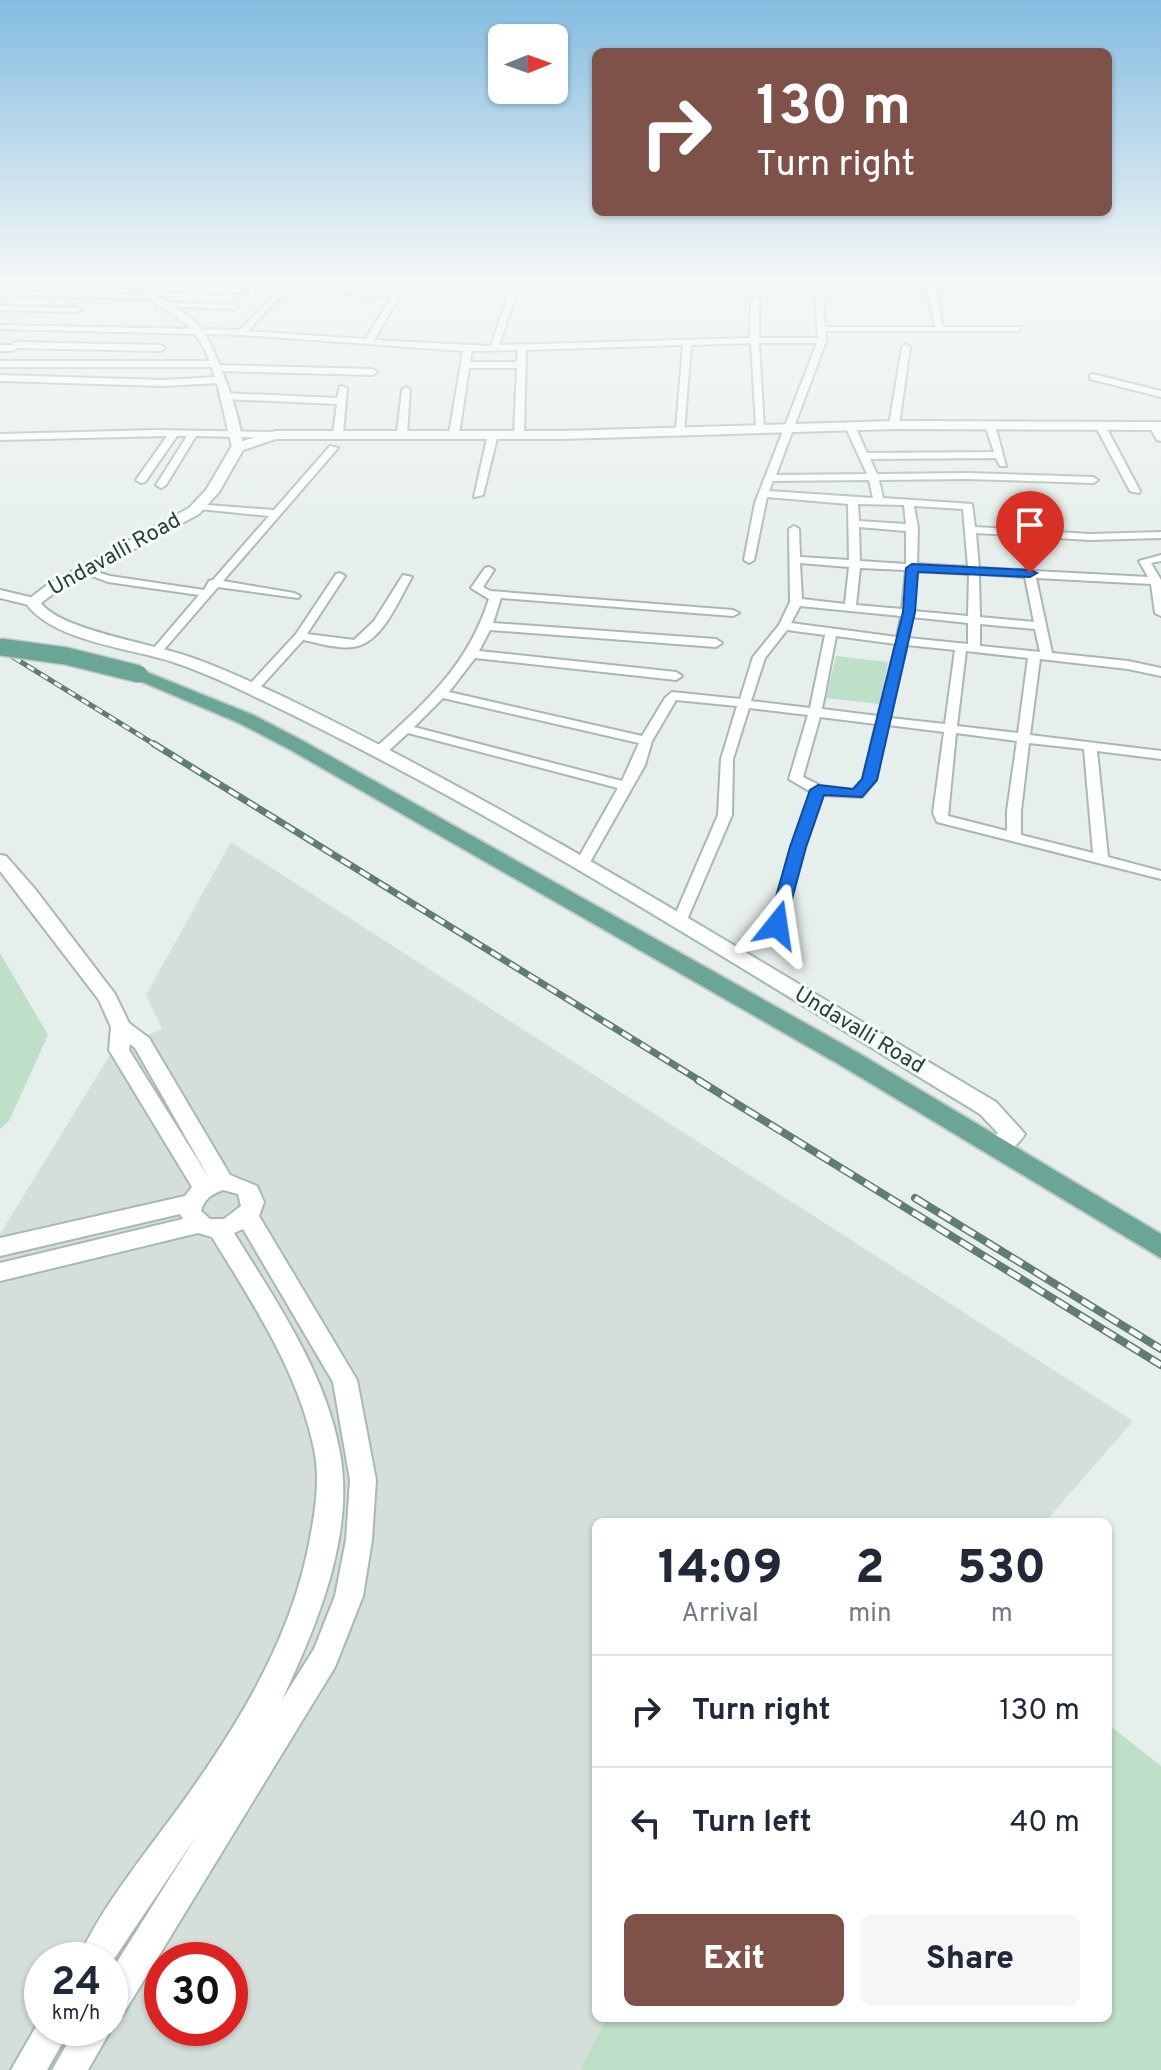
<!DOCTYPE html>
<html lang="en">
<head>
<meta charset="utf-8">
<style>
	:root { --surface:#fff; --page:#f6f6f7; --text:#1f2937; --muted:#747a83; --line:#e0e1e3; --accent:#7f5249 }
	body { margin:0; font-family:Overpass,sans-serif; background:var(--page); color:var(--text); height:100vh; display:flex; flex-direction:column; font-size:30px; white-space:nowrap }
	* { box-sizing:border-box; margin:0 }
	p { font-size:26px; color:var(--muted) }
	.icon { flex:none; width:44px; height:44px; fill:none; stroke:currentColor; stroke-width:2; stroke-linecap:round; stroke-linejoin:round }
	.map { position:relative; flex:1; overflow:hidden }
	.sheet { position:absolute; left:592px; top:1518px; width:520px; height:504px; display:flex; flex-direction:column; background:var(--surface); border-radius:12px; box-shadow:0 2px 6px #0004 }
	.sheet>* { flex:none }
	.guide { position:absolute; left:592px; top:48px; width:520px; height:168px; border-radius:12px; box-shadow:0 2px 6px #0004; background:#7f5249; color:#fff; overflow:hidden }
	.needle { width:52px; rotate:89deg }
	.tools { position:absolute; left:488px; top:24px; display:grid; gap:16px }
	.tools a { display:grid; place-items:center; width:80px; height:80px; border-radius:12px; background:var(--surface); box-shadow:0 2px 6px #0004; font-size:40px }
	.speed { position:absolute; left:24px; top:1942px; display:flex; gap:16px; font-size:40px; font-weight:700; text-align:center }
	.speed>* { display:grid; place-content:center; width:104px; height:104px; border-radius:50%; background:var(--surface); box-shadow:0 2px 6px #0004; line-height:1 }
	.speed small { font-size:20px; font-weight:400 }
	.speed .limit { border:12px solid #d22; background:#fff; color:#111 }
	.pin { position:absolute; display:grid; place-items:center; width:68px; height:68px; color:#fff; margin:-82px -34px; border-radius:50% 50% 50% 0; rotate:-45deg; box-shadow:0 0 8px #0007 }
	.pin .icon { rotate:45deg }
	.me { position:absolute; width:88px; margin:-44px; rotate:15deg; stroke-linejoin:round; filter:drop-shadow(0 0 6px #0008) }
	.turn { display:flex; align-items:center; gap:28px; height:168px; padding:0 32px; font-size:36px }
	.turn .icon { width:104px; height:104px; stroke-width:2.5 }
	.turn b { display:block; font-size:56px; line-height:68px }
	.eta { display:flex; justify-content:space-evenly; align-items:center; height:136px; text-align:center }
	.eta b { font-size:48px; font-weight:800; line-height:56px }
	.button { display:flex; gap:16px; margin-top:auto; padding:16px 32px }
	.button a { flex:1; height:92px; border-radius:12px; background:var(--accent); color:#fff; font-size:32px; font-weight:800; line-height:92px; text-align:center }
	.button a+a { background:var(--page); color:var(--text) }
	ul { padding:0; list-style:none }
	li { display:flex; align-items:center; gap:24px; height:112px; padding:0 32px; border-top:2px solid var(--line) }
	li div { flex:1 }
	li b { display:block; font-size:30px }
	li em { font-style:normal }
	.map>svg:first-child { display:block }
	.built { fill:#d4dfda; fill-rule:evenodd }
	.green { fill:#bfe0c8 }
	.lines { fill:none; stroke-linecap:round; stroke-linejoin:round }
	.minor-casing { stroke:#a8b8b2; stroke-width:4 }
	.tertiary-casing { stroke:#a8b8b2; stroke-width:4 }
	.secondary-casing { stroke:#a4bbb3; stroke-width:4 }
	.primary-casing { stroke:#c2cac8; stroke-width:4 }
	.minor { fill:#fff; fill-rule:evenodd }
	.tertiary { fill:#fff; fill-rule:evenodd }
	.secondary { fill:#fff; fill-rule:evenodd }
	.primary { fill:#6aa596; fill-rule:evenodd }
	.rail-far2-casing { stroke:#5f7d75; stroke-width:5 }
	.rail-far1-casing { stroke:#5f7d75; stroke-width:7 }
	.rail-casing { stroke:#5f7d75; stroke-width:8 }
	.rail-far2 { stroke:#f7fbf9; stroke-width:3; stroke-dasharray:8; stroke-linecap:butt }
	.rail-far1 { stroke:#f7fbf9; stroke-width:4; stroke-dasharray:11; stroke-linecap:butt }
	.rail { stroke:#f7fbf9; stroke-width:5; stroke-dasharray:14; stroke-linecap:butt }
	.primary-bridge-casing { stroke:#c2cac8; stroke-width:20; stroke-linecap:butt }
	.primary-bridge { stroke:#6aa596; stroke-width:17 }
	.route { fill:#1a73e8; stroke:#114b97; stroke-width:2 }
	.labels { text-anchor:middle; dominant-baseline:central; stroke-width:6; stroke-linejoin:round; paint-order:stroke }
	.far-street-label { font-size:22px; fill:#24423a; stroke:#f7fbf9 }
</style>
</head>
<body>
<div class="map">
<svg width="1161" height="2070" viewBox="0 0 1161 2070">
	<rect width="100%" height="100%" fill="#e6efeb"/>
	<path class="built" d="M231 842 1133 1421 1045 1522H596V2018H606L580 2070H0V1234L113 1050 162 1029 146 995ZM42 1960H110V2028H42ZM162 1960H230V2028H162Z"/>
	<path class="green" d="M836 656 888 662 880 704 826 698Z
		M0 953 48 1035 9 1121 0 1129Z
		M1108 1724 1161 1766V2070H580L606 2018H1108Z"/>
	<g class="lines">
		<defs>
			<path id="minor" d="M70 282H117L244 289 248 291 244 293 145 289Z
				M286 282H294L248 331 366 339 392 296 347 294 353 282 360 283 355 290 394 291 400 282H408L374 340 491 346 512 282H520L499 345 750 338 751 299 755 297 759 299V338H818L814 282H822L825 327H935L926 282H934L943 327H1021L1018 331H825L826 341 776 475 867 474 845 426 850 423 855 426 867 453 994 452 985 425 990 422 995 425 1006 466H1000L996 458 870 459 877 474 967 473 1093 477 1098 480 1093 483 967 479 879 480 883 498 972 504 975 527 1090 534 1161 532V538L1090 540 976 533 979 568 1148 577 1139 561 1161 555V561L1151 563 1161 580V616L1155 613 1151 584 1036 578 1052 653 1128 661 1161 668V676L1128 669 1040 659 1030 735 1161 751V759L1097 751 1108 857 1161 871V879L937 822 933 813 944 732 888 725 876 780 862 797 823 795 805 847 784 925 782 928H772L770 925 791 847 811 792 789 779 808 715 749 708 733 759 732 815 686 922 679 927 672 922 718 815 721 759 737 706 676 700 652 741 645 765 589 864 582 868 575 864 618 788 408 733 384 755H374V749C425 703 467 667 489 599L471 588 485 568 489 567 494 570 483 587 490 591 733 610 739 613 733 616 501 598 493 623 716 639 722 643 716 647 490 630 479 651 676 672 682 676 676 680 475 658 449 692 642 736 665 698 672 692 740 699 753 657 779 625 790 602 789 529 794 526 799 529 800 557 849 560 848 504 767 497 754 560 749 563 744 560 755 503 817 343H759L764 429 756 427 751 343 691 345 684 432 676 430 683 345 526 350 524 434 519 437 514 434 517 368H469L459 434 454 437 449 434 463 351 242 335 0 329V325L240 330ZM518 350 517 362H470L472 351ZM869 480 873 498 769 491 773 481ZM858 504 904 505 906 524 859 521ZM914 506 963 509 968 567 917 564 918 528ZM859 527 906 531V564L860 561ZM800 563 849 567 845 604 802 599ZM860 568 906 570 902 609 856 605ZM917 571 969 574 968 616 913 611ZM979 574 1025 577 1034 622 980 617ZM800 606 901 616 897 637 791 623ZM912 617 968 623V644L908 638ZM980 624 1035 629 1040 652 980 646ZM787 630 825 635 810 708 751 701 765 658ZM836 636 896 644 878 716 822 709ZM907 645 955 650 945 724 890 718ZM966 651 1028 658 1018 733 957 726ZM443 698 639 743 622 781 414 727ZM820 717 876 724 863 779 854 790 821 786 803 777ZM956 733 1017 741 1007 811V831L948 816ZM1029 743 1084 749 1093 853 1021 835V811Z
				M0 291 149 295 153 297 149 299 0 295Z
				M160 302 234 305 238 307 234 309 157 306Z
				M0 306 77 308 81 310 77 312 0 310Z
				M16 342 161 345 165 348 161 351 17 348 13 351H0V345H12Z
				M906 344 910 347 899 425 894 428 889 425 902 347Z
				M0 361H212L215 365 373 369 377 372 373 375 214 371 211 367H0Z
				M1093 374 1161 391V397L1090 379V375Z
				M0 375 162 380 218 377 222 380 218 383 162 386 0 381Z
				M340 386 347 388 343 434 338 437 333 434 337 404 223 399 219 396 223 393 337 398Z
				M406 387 410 390 407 433 402 436 397 433 402 390Z
				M1100 422 1105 425 1140 491 1139 493 1130 491 1095 425Z
				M156 430 275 432 280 435 275 438 196 436 166 485 161 488 156 485 187 436H177L145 482 141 483 136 480 167 436 0 440V434Z
				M493 431 498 434 483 495 474 497 488 434Z
				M330 446 338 448 223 581 294 593 300 596 298 598 218 587 161 653H153V649L199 595 108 582 79 571 84 568 110 576 204 590 209 581 213 580 269 516 199 509 194 506 195 504 274 510Z
				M340 573 345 576 307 634 354 640 374 621 403 575 412 577C399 599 382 644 353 647 336 649 319 643 303 640L257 691H249V685L296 634 336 574Z"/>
			<path id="tertiary" d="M138 282H148C160 304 183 308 199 326 215 344 246 428 242 450L232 447C223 413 215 353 190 328 172 311 151 305 138 282Z
				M1155 423 1161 426V441L1157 440 1149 426Z
				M0 590 38 599 40 602 33 606 0 598Z
				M0 855 6 856 35 889 115 994 129 1023 149 1038 230 1175 257 1186 264 1202 259 1216 357 1380 376 1480 372 1540 363 1596 335 1667 122 2016 110 2021V1973L197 1835 110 1965V1960H78C99 1909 152 1845 185 1799 243 1717 294 1633 311 1533 316 1506 320 1477 314 1449 298 1371 253 1304 212 1237L198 1233 0 1281V1263L183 1219 180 1214 0 1256V1238L185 1196 192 1187 109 1050 111 1027 99 1000 0 871ZM130 1044 135 1048 209 1178 129 1050ZM223 1190 238 1194 241 1206 224 1219H210L201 1211C204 1199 212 1194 223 1190ZM243 1229 333 1382 350 1480 346 1540 335 1596 314 1649 282 1700C316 1627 355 1536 340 1453 326 1373 276 1301 234 1233Z
				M42 2016V2028H71L47 2070H11Z
				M110 2024 112 2028 88 2070H52L76 2028H110Z"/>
			<path id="secondary" d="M894 421 1161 422V430L894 429 562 439H276L243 450 219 492 199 514 57 591 41 603C60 630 154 644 187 656 220 667 251 682 282 696 528 815 761 963 996 1102L1025 1134C1017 1147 1004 1157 989 1153L985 1147 998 1133 980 1114C746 972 514 821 268 703 237 688 206 673 173 662 130 648 51 641 25 602L47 585 189 508 206 490 233 444 275 431H562Z"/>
			<path id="primary" d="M139 669 253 715 303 741 860 1054 1161 1234V1258L842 1066 289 749 239 723 133 678 130 674 133 670Z"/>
		</defs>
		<use href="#minor" class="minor-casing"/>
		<use href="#tertiary" class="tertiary-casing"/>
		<use href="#secondary" class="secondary-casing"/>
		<use href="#primary" class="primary-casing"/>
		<use href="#minor" class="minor"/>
		<use href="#tertiary" class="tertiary"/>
		<use href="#secondary" class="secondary"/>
		<use href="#primary" class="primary"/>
		<defs>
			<path id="rail-far2" d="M0 649 157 746"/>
			<path id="rail-far1" d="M154 744 702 1082"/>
			<path id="rail" d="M698 1080 1161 1365
				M915 1198 1161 1349"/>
		</defs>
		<use href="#rail-far2" class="rail-far2-casing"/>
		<use href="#rail-far1" class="rail-far1-casing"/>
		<use href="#rail" class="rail-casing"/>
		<use href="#rail-far2" class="rail-far2"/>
		<use href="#rail-far1" class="rail-far1"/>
		<use href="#rail" class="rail"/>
		<defs>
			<path id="primary-bridge" d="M0 647 66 656 139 674"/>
		</defs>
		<use href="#primary-bridge" class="primary-bridge-casing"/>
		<use href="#primary-bridge" class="primary-bridge"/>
	</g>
	<linearGradient id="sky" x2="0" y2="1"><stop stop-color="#84bce0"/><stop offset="0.49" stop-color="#f4f8f6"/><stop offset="1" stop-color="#f4f8f6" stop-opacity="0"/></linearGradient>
	<rect width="1161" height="571" fill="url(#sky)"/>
	<path class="route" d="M912 564 1030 570 1037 573 1030 577 918 572 915 612 877 780 862 797 824 795 806 847 785 925 783 929H771L768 925 790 847 810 790 818 785 853 789 862 779 903 612 906 568Z"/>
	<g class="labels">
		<g class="far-street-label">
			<text transform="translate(115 555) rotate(-29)">Undavalli Road</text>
			<text transform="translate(859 1031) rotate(31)">Undavalli Road</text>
		</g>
	</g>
</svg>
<div class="tools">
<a><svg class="needle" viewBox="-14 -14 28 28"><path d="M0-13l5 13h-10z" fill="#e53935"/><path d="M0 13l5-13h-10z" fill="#747a83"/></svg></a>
</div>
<div class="speed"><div>24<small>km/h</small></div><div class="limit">30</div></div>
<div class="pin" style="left:1030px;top:573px;background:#d93025"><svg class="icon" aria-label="arrive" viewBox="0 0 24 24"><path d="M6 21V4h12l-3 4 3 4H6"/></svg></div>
<svg class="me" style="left:777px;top:925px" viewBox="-20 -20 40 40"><path d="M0-17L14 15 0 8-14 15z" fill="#1a73e8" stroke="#fff" stroke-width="4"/></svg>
<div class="guide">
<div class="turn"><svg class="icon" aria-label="right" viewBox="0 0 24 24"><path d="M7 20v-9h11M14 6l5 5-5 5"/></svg><div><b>130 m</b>Turn right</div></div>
</div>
<section class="sheet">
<div class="eta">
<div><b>14:09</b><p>Arrival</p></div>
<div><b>2</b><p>min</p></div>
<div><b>530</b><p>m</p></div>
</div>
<ul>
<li><svg class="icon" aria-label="right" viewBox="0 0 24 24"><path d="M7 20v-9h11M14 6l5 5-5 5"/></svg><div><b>Turn right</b></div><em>130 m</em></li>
<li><svg class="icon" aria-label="left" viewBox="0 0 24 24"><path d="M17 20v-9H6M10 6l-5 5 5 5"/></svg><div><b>Turn left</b></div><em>40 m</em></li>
</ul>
<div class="button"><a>Exit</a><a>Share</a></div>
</section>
</div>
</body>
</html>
